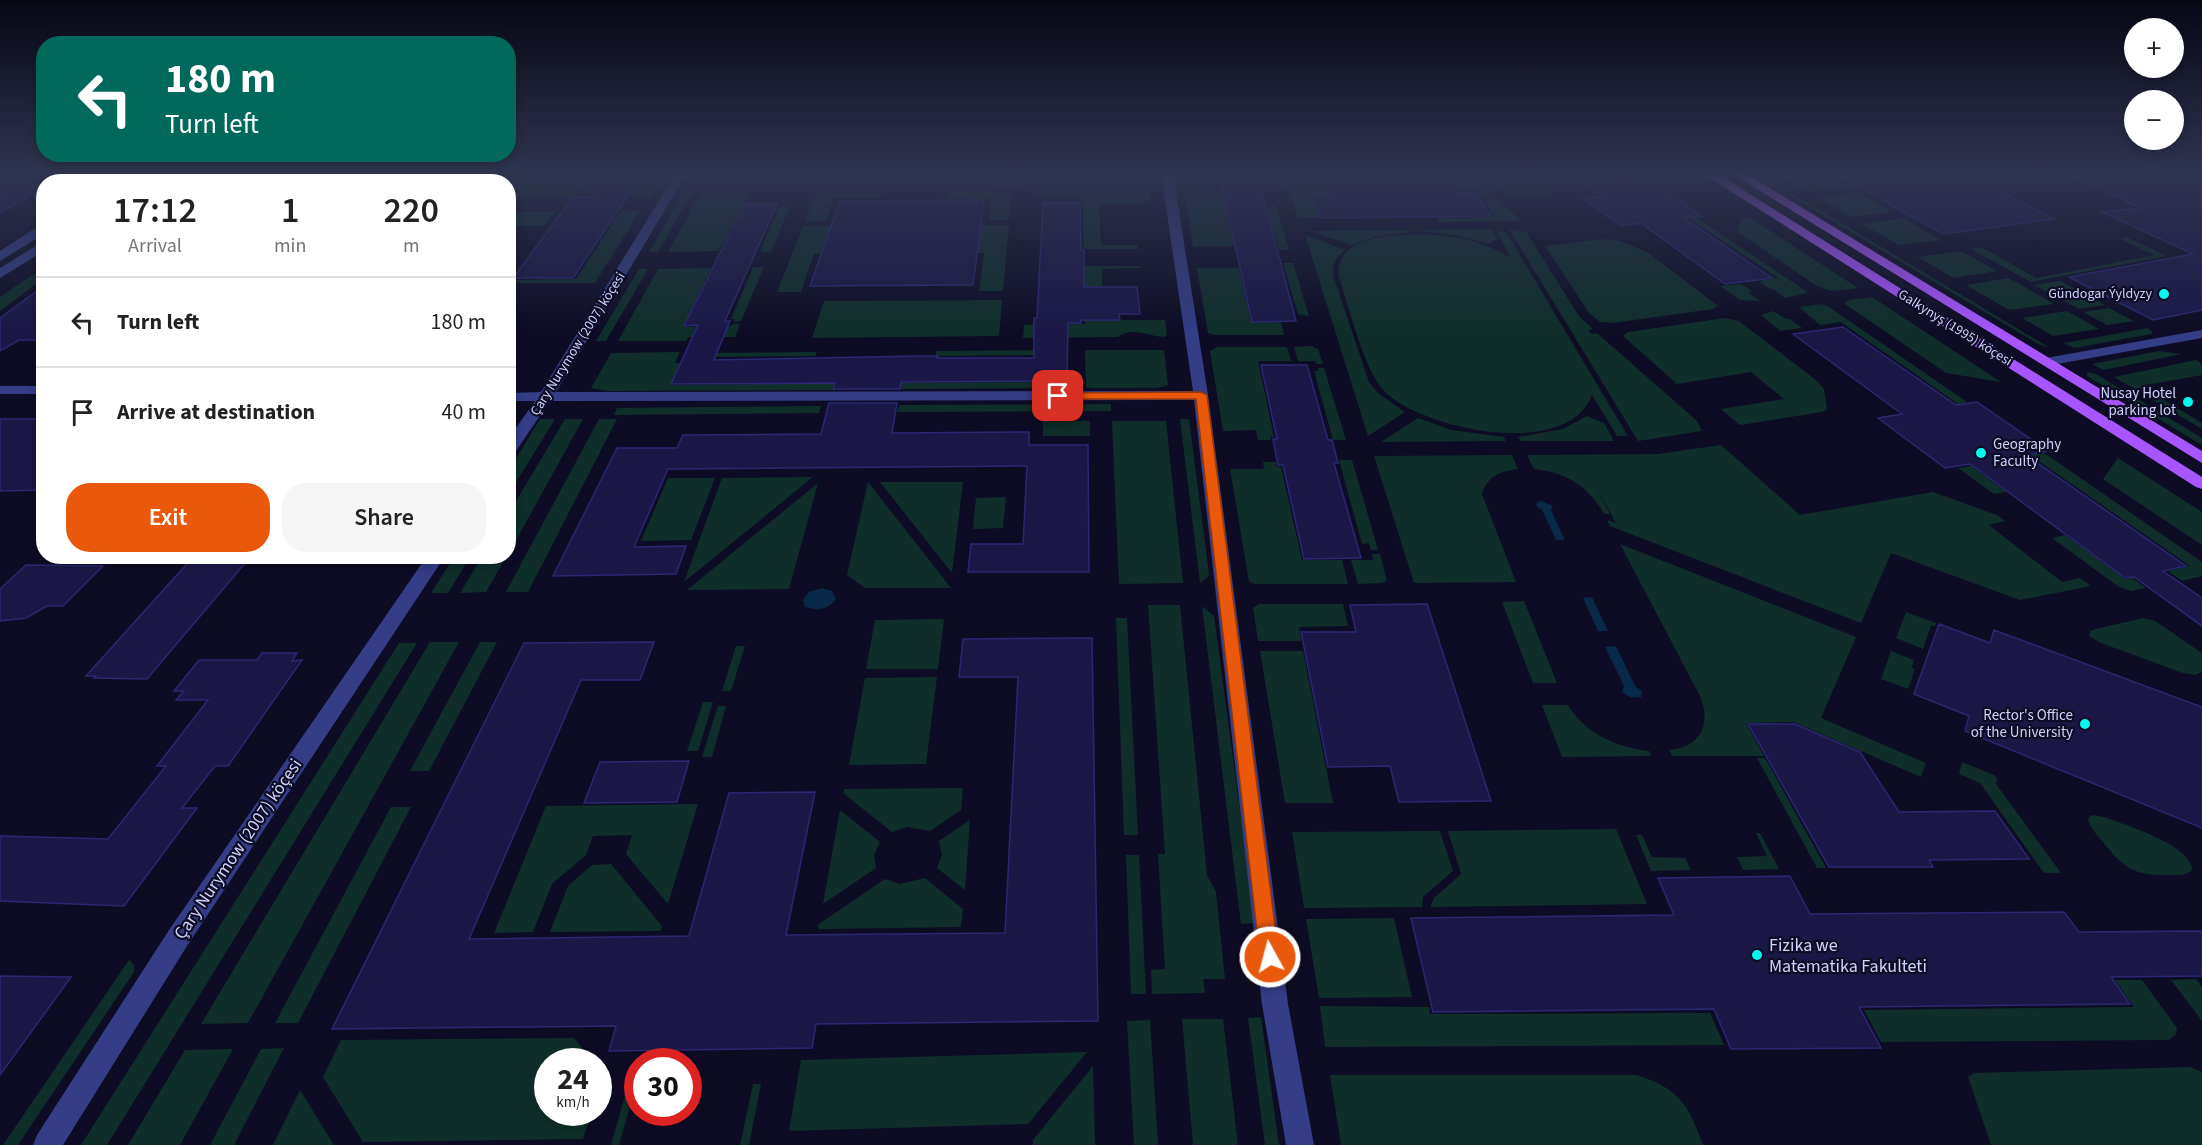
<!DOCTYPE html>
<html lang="en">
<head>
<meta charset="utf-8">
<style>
	:root { --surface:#fff; --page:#f6f6f6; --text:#222; --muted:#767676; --line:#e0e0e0; --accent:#ea580c }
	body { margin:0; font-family:"Source Sans 3",sans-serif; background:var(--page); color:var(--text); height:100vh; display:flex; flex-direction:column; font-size:22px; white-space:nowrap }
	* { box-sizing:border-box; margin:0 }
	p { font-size:20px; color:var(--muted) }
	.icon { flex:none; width:33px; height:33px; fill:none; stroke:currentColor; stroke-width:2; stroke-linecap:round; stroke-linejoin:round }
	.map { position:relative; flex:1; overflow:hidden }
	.details { position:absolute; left:36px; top:174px; width:480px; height:390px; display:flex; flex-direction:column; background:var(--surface); border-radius:24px; box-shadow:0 3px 9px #0003 }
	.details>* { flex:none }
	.guide { position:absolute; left:36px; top:36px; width:480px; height:126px; border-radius:24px; box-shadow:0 3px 9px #0003; background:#00695c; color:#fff; overflow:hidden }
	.controls { position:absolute; left:2124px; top:18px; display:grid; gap:12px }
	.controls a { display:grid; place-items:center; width:60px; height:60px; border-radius:50%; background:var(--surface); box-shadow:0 3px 9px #0003; font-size:30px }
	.speed { position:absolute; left:534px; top:1048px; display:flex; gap:12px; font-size:30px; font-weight:700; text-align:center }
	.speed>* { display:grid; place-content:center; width:78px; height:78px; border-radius:50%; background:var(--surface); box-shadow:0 3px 9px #0003; line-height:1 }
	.speed small { font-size:15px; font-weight:400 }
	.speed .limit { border:9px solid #d22; background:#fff; color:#111 }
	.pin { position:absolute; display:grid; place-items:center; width:51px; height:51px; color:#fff; margin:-26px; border-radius:12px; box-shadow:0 3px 9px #0006 }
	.me { position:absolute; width:66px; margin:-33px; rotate:353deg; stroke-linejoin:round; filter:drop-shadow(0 0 4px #0008) }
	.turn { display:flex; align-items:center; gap:21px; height:126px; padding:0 30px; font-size:27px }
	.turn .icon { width:78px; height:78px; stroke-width:2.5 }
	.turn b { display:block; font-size:42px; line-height:51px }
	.eta { display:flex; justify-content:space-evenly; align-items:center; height:102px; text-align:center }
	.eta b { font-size:36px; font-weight:600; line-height:42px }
	.action { display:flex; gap:12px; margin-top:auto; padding:12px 30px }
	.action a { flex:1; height:69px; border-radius:24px; background:var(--accent); color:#fff; font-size:24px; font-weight:600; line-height:69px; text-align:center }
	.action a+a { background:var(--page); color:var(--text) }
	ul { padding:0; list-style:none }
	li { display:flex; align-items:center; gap:18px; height:90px; padding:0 30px; border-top:2px solid var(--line) }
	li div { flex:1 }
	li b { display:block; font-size:22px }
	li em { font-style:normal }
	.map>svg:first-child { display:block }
	.green { fill:#0f2e29 }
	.water { fill:#082947 }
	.building { fill:#1a1746; stroke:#2b2774; stroke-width:1.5 }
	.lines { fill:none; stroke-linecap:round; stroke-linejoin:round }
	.minor { fill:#343d86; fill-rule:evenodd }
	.major { fill:#a756ff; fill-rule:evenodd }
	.route { fill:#ea580c; stroke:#983908; stroke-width:1.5 }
	.poi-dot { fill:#00faee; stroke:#0d0c24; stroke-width:2 }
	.labels { text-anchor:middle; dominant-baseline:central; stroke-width:4.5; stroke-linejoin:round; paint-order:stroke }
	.far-poi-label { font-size:14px; fill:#cfd1ff; stroke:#0d0c24; text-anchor:end }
	.far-street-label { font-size:14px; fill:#cfd1ff; stroke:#0d0c24 }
	.poi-label { font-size:15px; fill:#cfd1ff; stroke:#0d0c24; text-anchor:end }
	.near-street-label { font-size:18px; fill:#cfd1ff; stroke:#0d0c24 }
	.near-poi-label { font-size:18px; fill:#cfd1ff; stroke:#0d0c24; text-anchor:start }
</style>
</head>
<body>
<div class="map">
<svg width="2202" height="1145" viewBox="0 0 2202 1145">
	<rect width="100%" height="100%" fill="#0d0c24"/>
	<path class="green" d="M647 173H665L650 197H631Z
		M695 173H723L717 184H688Z
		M761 173H841L837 184H755Z
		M854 173H890L887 183H851Z
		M951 173H984L983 183H949Z
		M997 173H1077V184L996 185Z
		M1181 173 1242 174 1244 182H1185L1182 180Z
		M1285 173H1321L1329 193 1310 194 1319 217 1298 218 1283 176Z
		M1449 173H1463L1493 197 1483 196 1479 190 1474 189 1473 186H1456Z
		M1480 173 1487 175 1543 173C1550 178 1553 183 1551 191L1545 195 1516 198Z
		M1753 173H1758L2050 348 2038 344Z
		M1788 173H1822L1848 188 1809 192 1778 174Z
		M481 180H545V183H583L573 196H509L508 182 477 181Z
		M1150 190 1151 201H1142V204H1099L1101 245H1138V249H1084L1083 201 1080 200 1079 196H1036V191Z
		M1189 190H1246L1249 199 1224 200 1234 246 1193 247 1184 192Z
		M882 192 880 198H834L826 221H805L816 193Z
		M947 192H1012L1009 220H989L991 198H945Z
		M683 193H692L658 252H649Z
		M701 193H748L719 251 668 252Z
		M1858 193 1892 212 1851 217 1818 198Z
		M1485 199H1496L1522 221 1439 222 1437 218 1494 217Z
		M1276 205 1289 250H1279L1267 206Z
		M784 206H790L771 252H760L779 208Z
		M621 211H640L595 283H509V280L576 279Z
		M509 212H555L544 226H509Z
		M1749 217 1858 288 1831 291 1817 286 1738 232 1741 219Z
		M1697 218 1806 291 1807 293 1785 298 1773 289H1770L1759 281 1778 278 1690 219Z
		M1903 218 1941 240 1899 245 1862 224Z
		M964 225H1009L1003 291H979L984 253H960Z
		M803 226H848L839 254H814L801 292H777Z
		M1491 229 1497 239 1488 244 1460 236 1418 230Z
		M1509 229 1526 232 1579 316 1593 329 1588 330 1592 334 1597 333 1697 421 1702 431 1638 441Z
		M1407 230 1409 232 1374 237 1352 245 1311 231Z
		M1497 232H1506L1628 436H1617L1592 395C1568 460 1424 430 1385 392 1364 371 1349 307 1339 277 1331 225 1434 233 1464 239 1481 243 1496 249 1511 258Z
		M1305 235 1345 250C1335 257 1332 266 1334 278L1369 382 1379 394 1405 412 1368 436Z
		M2126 237 2167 256 2031 282 1971 249 1981 247 2036 278 2155 255 2120 239Z
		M1601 239 1620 241 1647 252 1718 306 1713 309 1613 323 1600 322 1589 313 1545 246Z
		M1961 251 1997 271 1953 278 1918 257Z
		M1283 263H1293L1309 316 1298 314Z
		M1084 266H1141V268L1102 269 1103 320H1165L1167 334 1165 337C1149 337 1132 326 1118 337L1023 338 1024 325 1085 324Z
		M753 267H764L741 321 734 322 735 319H731Z
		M711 268 683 327 731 326 733 324H740L735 337H688L686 341H618L658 269Z
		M1197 268H1239L1251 322H1281L1284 335H1214L1208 333Z
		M639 269H648L606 341H596Z
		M43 274V279L0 311V297L32 275Z
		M2009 278 2054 304 2009 310 1966 285Z
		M2060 281 2105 305 2079 309 2034 285Z
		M1741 284 1752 291 1749 293 1760 301 1740 300 1720 286Z
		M1872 297 2001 382 1946 373 1845 304 1848 300Z
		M1002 300 999 336 812 338 824 301Z
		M1821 304 1829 307 1967 402 1958 404 1841 322 1820 325 1799 307Z
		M2109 308 2134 321 2107 325 2083 312Z
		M1773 311 1786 319H1790L1802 328 1780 331 1761 315Z
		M2067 311 2099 329 2053 336 2022 318Z
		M1725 318 1739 321 1816 380 1824 389 1827 409 1822 412 1740 425 1721 409 1784 399 1751 372 1677 384 1623 336 1628 332Z
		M2147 328 2152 331V334L2074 348 2064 343Z
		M1311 346 1318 349 1323 364H1317L1315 361H1298L1294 347Z
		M1218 347H1287L1291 361H1258L1274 437H1270L1271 440H1258L1256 430 1223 431 1210 351Z
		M1057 350V355L936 356V351Z
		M1085 350H1164L1168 385 1157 388H1086Z
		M2159 351 2182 354 2103 370 2092 364Z
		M680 352 675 363H680L670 385 838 383 836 390 608 391 591 388 611 353Z
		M817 352 815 356 697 357 699 353Z
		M2196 360 2202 364V375L2141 386 2202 423V429L2114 377Z
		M1318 368H1324L1346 440H1333L1314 371H1318Z
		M2087 372 2096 374 2202 438V445L2087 376Z
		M1070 378H1081V388L898 389 899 383 1070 382Z
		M1111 404V411L897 412 899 405Z
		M821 406 819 413 614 415 617 408Z
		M1587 416 1604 423 1614 441H1521L1518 437 1563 429Z
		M1418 418 1451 430 1504 437 1506 441 1381 442Z
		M540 419H555L509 494V470Z
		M565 419H583L509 553V513Z
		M599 419H617L528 592H506Z
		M1180 419H1189L1209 574 1207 578 1200 583Z
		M1043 421H1090V436H1043Z
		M1112 421H1166L1183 583 1119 584Z
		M1721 445 1800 515 1933 492 1997 515 2005 521 1989 525 2062 582 2080 578 2091 586 2020 600 1891 553 1861 623 1610 526 1607 520 1616 523 1592 479 1610 514H1604C1589 487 1566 472 1534 469L1527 455 1658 454Z
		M2043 452 2202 562V576L2182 581 2168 571 2190 566 2030 455Z
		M1512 455 1518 469C1501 471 1487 476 1482 494L1516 582 1414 583 1374 456Z
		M2118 458 2202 512V545L2103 479Z
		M1339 460H1352L1378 550H1371L1369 543 1362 544Z
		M1263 462H1276V466L1281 467 1302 560H1342L1348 584H1255L1249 582 1230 469H1264Z
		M1971 466 2006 492 1994 494 1958 468Z
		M813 477 684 582 722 478Z
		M668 478H715L691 540 641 541Z
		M868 482 951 588H865L847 575Z
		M880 482H963L952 573Z
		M818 483 789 589 687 590Z
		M1006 497 1003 528 973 529 976 498Z
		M2065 535 2125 579 2132 578 2146 588 2131 591 2119 587 2052 538Z
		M1620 544 1856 637 1821 718 1926 763 1921 777 1794 722 1746 723 1764 756H1672L1669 750C1700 747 1711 726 1701 698Z
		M1372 554H1380L1387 581 1381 583 1358 584 1351 560H1373Z
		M454 557H470L448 593H431Z
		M482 557H506L486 592 460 593Z
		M1524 601 1557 683H1533L1502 602Z
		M1259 604H1343L1348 626 1299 627 1301 641H1258L1253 608Z
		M1148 605H1180L1207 875 1216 892 1225 979H1203L1205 993 1152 994 1151 970 1165 969 1158 854H1165Z
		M1202 606 1214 616 1255 923 1241 924Z
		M1906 612 1936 623 1935 626 1931 625 1923 649 1896 638Z
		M1116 618H1127L1138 835H1124Z
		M2143 618 2155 621 2202 653V672L2195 675 2183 673 2101 643 2089 636 2090 631 2096 629Z
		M944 619 938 669H866L875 620Z
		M430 642H459L248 1023 201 1024Z
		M480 642H497L429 771H410Z
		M399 643H417L107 1145H81Z
		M736 646H745L731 691H722Z
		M1260 651H1303L1333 803H1285Z
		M1891 651 1914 660 1912 668 1915 669 1908 689 1881 679Z
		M937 677 926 764 849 765 865 678Z
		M703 702H713L698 751H687Z
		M1542 705H1568C1584 733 1618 748 1649 751L1651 756 1562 757Z
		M718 706H726L712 757H702Z
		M1757 758H1765L1826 868H1817Z
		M1962 762 1994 775 1997 779 1996 784 2061 873H2044L1980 783 1959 774Z
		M963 788 961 810 930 831 907 827 892 832 843 793 844 789Z
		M698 804 668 904 626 854 632 835 593 836 586 855 552 884 533 932 494 933 546 806Z
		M391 807H411L298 1023H275Z
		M840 810 880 842 874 855 876 868 823 904Z
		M2092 815 2104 817C2125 825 2192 845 2192 870 2185 876 2178 875 2170 875 2135 876 2124 869 2103 842 2097 835 2090 828 2088 819Z
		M970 820 965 890 937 868 942 855 939 841Z
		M1616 829 1647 904 1430 907 1434 898 1461 874 1448 831Z
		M1440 831 1453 871 1423 897 1422 907 1304 908 1292 832Z
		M1756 833H1760L1779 869 1743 870 1737 857 1767 856Z
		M1636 835H1642L1652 857 1685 858 1691 870 1651 871Z
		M1126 855H1139L1146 994H1131Z
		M611 864 662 926 660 931 550 932 568 886 592 865Z
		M925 878 963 909 961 927 818 929 819 924 885 879 900 884Z
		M1394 918 1412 997 1319 998 1306 919Z
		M129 960 134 965V972L18 1145H3Z
		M2196 979 2202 987V1021L2171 980Z
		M2115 980H2142L2177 1028 2176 1034 2169 1040 1881 1042 1864 1010 2134 1007Z
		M1320 1006 1429 1007 1430 1014 1710 1013 1724 1045 1325 1047Z
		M1261 1017 1279 1145H1265L1248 1018Z
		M1182 1019H1223L1238 1145H1193Z
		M1150 1020 1158 1145H1134L1127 1021Z
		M574 1038 594 1062H548V1113H591L583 1139 363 1142 323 1077 341 1040Z
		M284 1048 234 1145H210L261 1049Z
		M233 1049 180 1145H128L185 1050Z
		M1087 1052 1028 1124 789 1131 801 1060Z
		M1093 1066 1095 1145H1033V1140Z
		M2190 1067 2202 1072V1145H1991L1968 1077 1974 1073Z
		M1330 1075H1636C1679 1088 1688 1104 1703 1145H1341Z
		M753 1084H761L749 1145H740Z
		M628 1085H636L619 1145H611Z
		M300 1090 334 1145H273Z"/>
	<path class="water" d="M1542 501 1553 506 1551 510 1565 540H1556L1542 510 1536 506 1537 502Z
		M822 588 832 591 836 599C827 610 819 611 805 607L803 600 809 592Z
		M1592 597 1608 631H1598L1583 598Z
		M1616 646 1635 686 1643 692 1641 694 1642 697C1629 697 1635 700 1622 692L1624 686 1605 647Z"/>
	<path class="building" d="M610 173H643L573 278H513L573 197H590L595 194Z
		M1219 173H1257L1296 321 1252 322Z
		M1445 173 1456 193 1476 192 1491 216 1320 218 1311 194H1331L1322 174Z
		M1570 173H1618L1644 190 1661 188 1701 216 1684 218 1772 278 1725 284 1641 223 1621 226 1583 198 1602 196Z
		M1834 173H1963L2055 219 1943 234Z
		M2069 173H2142L2161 181 2179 179 2184 182 2202 179V310L2153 320 2069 277 2193 254 2102 212 2140 208Z
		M0 183 44 184V187L0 213Z
		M984 200 973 285 810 286 840 201Z
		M1043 203H1080L1081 250H1084V287H1137L1140 314H1119L1120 320H1081V323H1068L1067 381 901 382 900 389H833L835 383 671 384 698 325 684 326 744 204H777L725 321H730L714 360 918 356H938L937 358H1034V318H1037Z
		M44 286V340H19L0 351V318Z
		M1843 327 1956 405 1977 402 2048 451 2026 455 2186 566 2163 571 2202 598V626L2134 577 2125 578 1970 464 1945 468 1878 418 1902 414 1793 334Z
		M1261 365H1307L1328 440H1332L1338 463H1334L1361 558 1304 559 1283 465H1278L1273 439H1277Z
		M829 403H897L892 433 1029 432V445H1088L1089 572H968L971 544H1023L1027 466 668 469 634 547 686 546 676 574 553 576 617 448H677L683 435 821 434Z
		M0 419H44V490L0 491Z
		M194 556H251L147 679 94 678 96 676H86Z
		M26 565 103 566 63 606H47L26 618 0 621V589Z
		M1427 604 1491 801 1399 802 1390 766 1328 767 1301 632H1356L1350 605Z
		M1939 624 1990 643 1994 630 2202 707V828L1965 731 1969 716 1914 694Z
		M1092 638 1098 1021 816 1024 812 1048 609 1051 616 1026 332 1029 524 643 654 642 640 680H581L469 939 689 936 729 793 815 792 786 935 1005 933 1018 677H959L963 639Z
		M262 653H297L292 661 302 660 228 766H215L182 808H197L124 906 0 901V836L108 839 166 766H157L208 700H176L184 691H174L199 660H257Z
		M1748 724H1795L1860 752 1899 812 1995 811 2029 859 1929 860 1933 867H1829Z
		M689 761 677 802 584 803 600 762Z
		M1790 876 1810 914 2064 912 2079 932 2202 931V976L2111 977 2130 1004 1859 1007 1881 1048 1731 1049 1714 1009 1433 1012 1411 918 1674 915 1658 878Z
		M0 976 71 977 0 1075Z"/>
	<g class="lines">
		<path class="minor" d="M121 173H134L123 182H110Z
			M142 173H155L144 182H131Z
			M676 173H687L556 392 1193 391 1161 173H1173L1208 395 1288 1004 1314 1145H1286L1262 1004 1194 400 550 401 514 454 508 456V439L535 401H508V393L541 392Z
			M40 225H44V234L0 261V251Z
			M44 241V251L0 278V268Z
			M2202 330V338L2046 366 2039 362 2046 358Z
			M0 386H44V394H0Z
			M427 556H445L187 946 63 1145H33L37 1135 169 930Z"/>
		<path class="major" d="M1702 173H1716L2202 477V489L2196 487Z
			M1731 173H1745L2202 451V463Z"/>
	</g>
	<linearGradient id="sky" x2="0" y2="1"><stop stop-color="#070714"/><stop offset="0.52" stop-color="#2f3450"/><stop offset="1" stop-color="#2f3450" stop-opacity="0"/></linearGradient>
	<rect width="2202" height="333" fill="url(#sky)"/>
	<path class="route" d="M1201 392 1207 395 1279 957 1276 963 1270 966 1263 963 1260 957 1196 399H1058L1053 396 1058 393Z"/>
	<g class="poi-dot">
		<circle cx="2164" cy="294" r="6"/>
		<circle cx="2188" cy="402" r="6"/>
		<circle cx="1981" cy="453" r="6"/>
		<circle cx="2085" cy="724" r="6"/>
		<circle cx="1757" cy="955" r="6"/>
	</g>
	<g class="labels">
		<g class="far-poi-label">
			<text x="2152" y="294">Gündogar Ýyldyzy</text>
		</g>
		<g class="far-street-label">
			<text transform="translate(1955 328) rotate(32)">Galkynyş (1995) köçesi</text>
			<text transform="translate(578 344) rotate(-58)">Çary Nurymow (2007) köçesi</text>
		</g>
		<g class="poi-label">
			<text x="2176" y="393">Nusay Hotel<tspan x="2176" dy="17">parking lot</tspan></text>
			<text x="1993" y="444" text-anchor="start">Geography<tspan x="1993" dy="17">Faculty</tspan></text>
			<text x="2073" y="715">Rector's Office<tspan x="2073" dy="17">of the University</tspan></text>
		</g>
		<g class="near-street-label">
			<text transform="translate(238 849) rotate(-56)">Çary Nurymow (2007) köçesi</text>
		</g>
		<g class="near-poi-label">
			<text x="1769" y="945">Fizika we<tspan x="1769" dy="21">Matematika Fakulteti</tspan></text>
		</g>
	</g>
</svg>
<div class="controls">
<a>+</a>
<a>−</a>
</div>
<div class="speed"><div>24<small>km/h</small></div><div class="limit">30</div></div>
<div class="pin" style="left:1058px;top:396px;background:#d93025"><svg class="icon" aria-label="arrive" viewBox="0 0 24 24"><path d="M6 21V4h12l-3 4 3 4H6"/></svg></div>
<svg class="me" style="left:1270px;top:957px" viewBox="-20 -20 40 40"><circle r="17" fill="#ea580c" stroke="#fff" stroke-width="3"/><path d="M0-11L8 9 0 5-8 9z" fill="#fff"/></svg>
<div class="guide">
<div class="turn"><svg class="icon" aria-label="left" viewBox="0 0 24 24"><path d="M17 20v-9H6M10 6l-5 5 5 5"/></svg><div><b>180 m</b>Turn left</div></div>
</div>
<section class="details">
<div class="eta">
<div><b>17:12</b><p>Arrival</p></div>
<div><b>1</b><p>min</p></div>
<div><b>220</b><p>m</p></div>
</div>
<ul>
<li><svg class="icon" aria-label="left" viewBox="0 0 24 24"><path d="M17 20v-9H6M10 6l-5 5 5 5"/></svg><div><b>Turn left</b></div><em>180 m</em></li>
<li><svg class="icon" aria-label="arrive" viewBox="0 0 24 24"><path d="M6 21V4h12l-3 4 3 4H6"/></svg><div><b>Arrive at destination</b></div><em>40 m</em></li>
</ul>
<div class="action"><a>Exit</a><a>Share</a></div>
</section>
</div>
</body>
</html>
